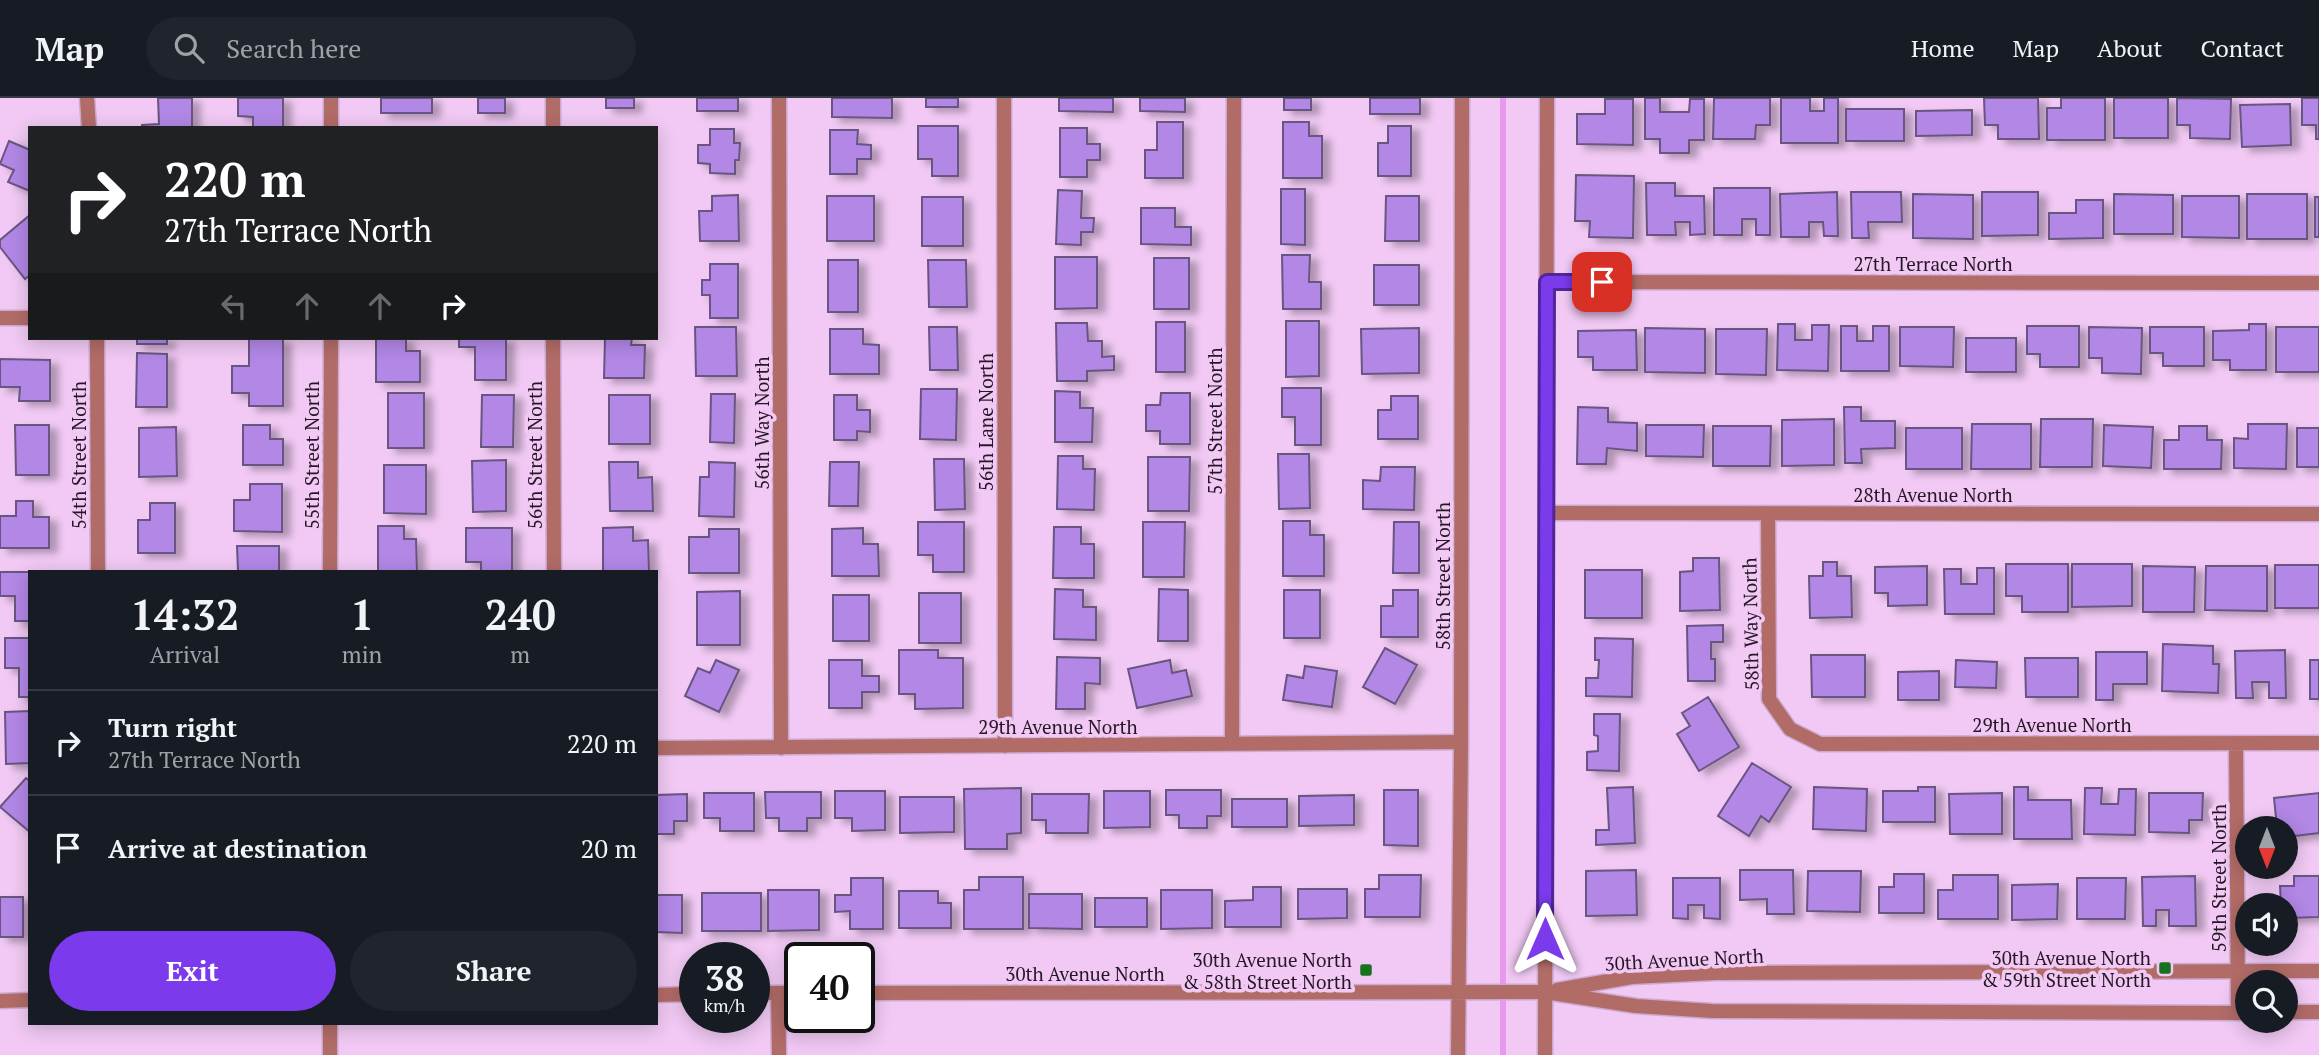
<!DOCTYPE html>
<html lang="en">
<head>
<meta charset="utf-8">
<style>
	:root { --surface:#171b24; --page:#20242c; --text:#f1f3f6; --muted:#9ea1a6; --line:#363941; --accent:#7c3aed }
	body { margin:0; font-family:"PT Serif",serif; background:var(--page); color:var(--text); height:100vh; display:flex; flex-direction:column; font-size:26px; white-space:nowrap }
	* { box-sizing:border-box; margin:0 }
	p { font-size:23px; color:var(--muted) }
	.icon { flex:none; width:38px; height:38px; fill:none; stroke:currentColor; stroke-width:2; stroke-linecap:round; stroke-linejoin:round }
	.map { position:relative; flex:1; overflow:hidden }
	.panel { position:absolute; left:28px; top:472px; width:630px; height:455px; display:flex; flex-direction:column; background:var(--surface); border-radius:0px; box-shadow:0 4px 18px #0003 }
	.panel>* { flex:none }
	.banner { position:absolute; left:28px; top:28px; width:630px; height:214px; border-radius:0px; box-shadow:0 4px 18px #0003; background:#202124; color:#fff; overflow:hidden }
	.needle { width:46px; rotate:180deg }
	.controls { position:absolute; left:2235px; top:718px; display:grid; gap:14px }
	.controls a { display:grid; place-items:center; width:63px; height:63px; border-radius:50%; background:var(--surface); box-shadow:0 4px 18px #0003; font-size:35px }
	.speed { position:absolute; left:679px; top:844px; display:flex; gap:14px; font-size:35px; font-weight:700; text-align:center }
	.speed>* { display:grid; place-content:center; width:91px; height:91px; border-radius:50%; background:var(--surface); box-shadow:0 4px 18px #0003; line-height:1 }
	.speed small { font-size:18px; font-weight:400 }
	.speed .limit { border:4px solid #111; border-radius:10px; background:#fff; color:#111 }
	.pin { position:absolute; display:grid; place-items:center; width:60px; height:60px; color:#fff; margin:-30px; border-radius:14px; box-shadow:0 4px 10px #0006 }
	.me { position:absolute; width:77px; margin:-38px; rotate:0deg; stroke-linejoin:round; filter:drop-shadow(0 0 5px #0008) }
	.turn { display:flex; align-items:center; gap:24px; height:147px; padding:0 21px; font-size:32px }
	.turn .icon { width:91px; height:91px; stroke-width:2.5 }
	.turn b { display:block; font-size:49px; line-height:60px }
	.lanes { display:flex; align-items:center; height:66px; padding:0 21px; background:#0003; justify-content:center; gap:35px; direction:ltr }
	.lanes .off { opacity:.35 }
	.eta { display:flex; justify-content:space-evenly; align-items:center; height:119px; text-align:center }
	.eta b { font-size:42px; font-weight:800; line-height:49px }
	.action { display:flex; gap:14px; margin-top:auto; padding:14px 21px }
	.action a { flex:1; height:80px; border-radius:42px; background:var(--accent); color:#fff; font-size:28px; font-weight:800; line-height:80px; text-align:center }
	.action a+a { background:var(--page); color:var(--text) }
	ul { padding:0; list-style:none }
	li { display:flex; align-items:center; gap:21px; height:105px; padding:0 21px; border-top:2px solid var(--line) }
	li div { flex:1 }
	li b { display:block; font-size:26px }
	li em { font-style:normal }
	header { display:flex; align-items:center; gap:42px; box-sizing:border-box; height:98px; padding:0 35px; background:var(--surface); border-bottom:2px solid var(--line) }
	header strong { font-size:33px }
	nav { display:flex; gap:38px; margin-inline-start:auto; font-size:24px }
	.search { width:490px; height:63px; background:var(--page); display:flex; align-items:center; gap:18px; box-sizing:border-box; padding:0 24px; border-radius:38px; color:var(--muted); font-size:26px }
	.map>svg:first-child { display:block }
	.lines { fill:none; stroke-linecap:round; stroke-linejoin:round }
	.stream { stroke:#e699ed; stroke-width:6 }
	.building { fill:#b287e6; stroke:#685581; stroke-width:2; filter:url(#shadow) }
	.minor-casing { stroke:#cca9cf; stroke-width:17 }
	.tertiary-casing { stroke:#cca9cf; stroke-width:17 }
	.minor { stroke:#b26c68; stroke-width:14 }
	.tertiary { stroke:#b26c68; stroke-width:14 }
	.route-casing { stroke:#51269a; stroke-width:18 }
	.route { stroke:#7c3aed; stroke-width:12 }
	.poi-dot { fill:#17711e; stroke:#f1c9f4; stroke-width:2.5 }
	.labels { text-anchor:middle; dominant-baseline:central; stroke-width:7; stroke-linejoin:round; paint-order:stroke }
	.street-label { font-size:19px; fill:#251726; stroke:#f1c9f4 }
	.poi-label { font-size:19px; fill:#251726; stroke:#f1c9f4; text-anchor:end }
</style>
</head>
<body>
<header>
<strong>Map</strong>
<div class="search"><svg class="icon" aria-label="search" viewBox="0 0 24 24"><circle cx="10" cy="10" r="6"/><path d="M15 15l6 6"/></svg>Search here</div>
<nav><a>Home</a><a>Map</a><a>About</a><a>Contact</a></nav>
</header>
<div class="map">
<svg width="2319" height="957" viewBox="0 0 2319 957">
	<defs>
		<filter id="shadow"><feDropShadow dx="8" dy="4.5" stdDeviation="3.5" flood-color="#0004"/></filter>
	</defs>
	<rect width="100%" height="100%" fill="#f1c9f4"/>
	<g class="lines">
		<path class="stream" d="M1503 957V0"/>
	</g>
	<path class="building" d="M158 0H192V30H142V27L159 26Z
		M238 0H283V30H253V19L238 18Z
		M381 0H432V15H381Z
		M478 0H505V15H478Z
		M606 0H634V10H606Z
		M697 0H738V13H697Z
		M832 0H892V20L832 19Z
		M926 0H958V9H926Z
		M1059 0H1113V14L1059 13Z
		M1140 0H1185V14L1140 13Z
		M1284 0H1311V12H1284Z
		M1370 0H1420V16H1370Z
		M1645 0H1660V14H1689L1690 1H1704V42H1689V55H1660V41H1645Z
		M1714 0H1770V27H1756L1755 41H1713Z
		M1781 0H1810V13H1824V0H1838V45H1781Z
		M1984 0H2038L2039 41H1998V27H1985Z
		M2061 0H2105V42H2047V10H2061Z
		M2114 0H2168V40H2114Z
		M2177 0 2231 1 2230 41 2190 40V27H2177Z
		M2302 0H2319V41H2316V27H2302Z
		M1605 1H1633V47L1577 46V16H1605Z
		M2290 6 2291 47 2242 49 2240 7Z
		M1846 11H1904V43H1846Z
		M1972 12V37L1916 38V13Z
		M1157 24H1183V80H1145V52H1157Z
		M1283 24H1309V38H1322V80H1283Z
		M918 28H958V78H932V61H918Z
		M1388 28H1411V78H1378V45H1388Z
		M1060 30H1087V46H1100V62H1087V79H1060Z
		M710 31H734V45H740L739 62H735V76L710 75V66L698 65V47H710Z
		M830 32H858L857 46 871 47V61H857V76H830Z
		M9 43 30 52V93L8 84 14 72 0 66Z
		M1576 77 1634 78 1633 140 1589 139 1590 123H1575Z
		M1646 85H1675V98H1704L1705 136 1690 137V124H1675L1676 137H1647Z
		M1714 90H1770V137H1756V121H1742V137H1714Z
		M1281 91H1305V147L1281 146Z
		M1058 92 1082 93 1081 120H1094L1093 134H1081V147L1056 146Z
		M1837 94 1838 138H1824L1823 124H1809V139H1781L1780 96Z
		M1851 94H1901L1902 124H1868L1869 140H1852Z
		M1982 94H2038V137L1982 138Z
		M1913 96 1973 97V141L1913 140Z
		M2114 96 2173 97V136H2114Z
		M2247 96H2307V141H2247Z
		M738 97 739 143H700L699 113H712V98Z
		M827 98H874V143H827Z
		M1386 98H1419V143H1385Z
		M2182 98H2239V140L2182 139Z
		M922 99H963V148H922Z
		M2315 99H2319V139H2315Z
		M2076 102H2103V140L2049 141V115H2076Z
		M1141 110H1175V129H1191V147L1141 146Z
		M30 117V177L25 181 0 149V142Z
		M1282 157H1310L1309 184H1321V211H1283Z
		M1055 159H1097V210L1055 211Z
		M1154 160H1189V211H1154Z
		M828 162H858V214H828Z
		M928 162H966L967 209H929Z
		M710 166H738V220H710V197H702V182H710Z
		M1374 167H1419V207H1374Z
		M1286 223H1319V278L1286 279Z
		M1156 224H1185V274H1156Z
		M1056 225H1087L1088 243H1102V259L1114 258V272L1087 273V283H1057Z
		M1778 226H1795V242H1812V227H1829L1828 273 1777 272Z
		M2249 226H2266V272H2230V262H2213V233L2249 232Z
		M1841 228H1857V243H1873V228H1889V273H1841Z
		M2027 228H2079V269H2040V256H2027Z
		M695 229H736L737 278H696Z
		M929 229H957L958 272H930Z
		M1900 229H1954L1953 269 1900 268Z
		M2089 229 2142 230 2141 276 2102 275V260H2089Z
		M2150 229H2204V268H2163V255H2150Z
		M2276 229H2319V274H2276Z
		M1419 230V275L1362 276 1361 231Z
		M1645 230 1705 231V275L1645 274Z
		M830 231H863V246L879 247V276H830Z
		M1716 231H1767L1766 277 1716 276Z
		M1636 232 1637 272H1593V259H1578V233Z
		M137 240H167V246H137Z
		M376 240H406V253H420V284H376Z
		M459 240H506V282H475V249H459Z
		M605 240H632L631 247H645L644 280H604Z
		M1966 240H2016V274H1966Z
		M249 241H283V308H249V295H232V268H249Z
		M137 255 167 256V309H136Z
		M0 261 50 262V303H19L20 289H0Z
		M1282 290H1321V347H1295V319H1282Z
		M921 291H957L956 342 920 341Z
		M1055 293 1080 294V310H1093L1092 344H1055Z
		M388 295H424V350H388Z
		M1161 295H1190V346H1160V333H1146V307H1160Z
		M711 296H735L734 345 710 344Z
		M482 297H514L513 349H481Z
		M609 297H650V346H609Z
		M834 297H857V312H870V334L857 333V342H834Z
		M1391 298H1418V341H1378V312H1391Z
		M1578 309 1608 310V324L1637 325V353L1607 350 1606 366H1577Z
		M1844 309H1861V323H1895V350L1861 351 1862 365H1845Z
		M1834 321V367L1782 368V322Z
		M2041 321H2093L2092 369H2040Z
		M1972 326H2031V371H1971Z
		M2248 326H2287L2286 371 2234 370V340L2248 341Z
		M15 327H49V377H16Z
		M243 327H270V341H283V367H243Z
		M1646 327H1704L1703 359 1646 358Z
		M2104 327 2153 329 2151 370 2103 368Z
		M1713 328H1771L1770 368H1713Z
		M2179 328H2207V342H2222L2221 371H2164V342H2179Z
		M176 329 177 378 139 379V330Z
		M1906 330H1962V371H1906Z
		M2297 330H2319V369H2297Z
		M1278 356H1309L1310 410 1279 411Z
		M1058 358H1083V371H1095L1094 412 1057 411Z
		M1148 359H1190L1189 413H1148Z
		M934 361H964L965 411 935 412Z
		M506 362V413L473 414 472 363Z
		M609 364H638V380L652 379 653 413H610Z
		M709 364 735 365 734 419 699 418 700 379H709Z
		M830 364H859L858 408H829Z
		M384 367H426V416L384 415Z
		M1381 369H1415L1414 412 1363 411V382L1380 383Z
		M250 386H282V434L234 433V402H250Z
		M16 403H33V419H49V450H0V418H16Z
		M150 405H175V455H138V422H150Z
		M1283 423H1310V437H1324V478H1283Z
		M918 424H964V474H933V457H918Z
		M1143 424H1185L1184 479H1143Z
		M1394 424H1419V475H1393Z
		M378 428H404V441H416L417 474H378Z
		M633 429V443L648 442 649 474H603V430Z
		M1054 429H1081V446H1094V480H1053Z
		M466 430H512V474H481V464H466Z
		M863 430V446H878L879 478H832V431Z
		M709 431H739V475H689V439H709Z
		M237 448H279V474H238Z
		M1693 460H1719L1720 512 1680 513V474L1693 473Z
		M1823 464H1837V478H1851L1852 519 1810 520 1809 478H1823Z
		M2006 466H2068V514H2022V498H2006Z
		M2072 466H2132V508L2072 509Z
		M2275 467H2319V510H2275Z
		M1927 468V507L1888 508V495H1875V469Z
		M2143 468 2195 469 2194 514H2143Z
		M2206 468H2267V513L2205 512Z
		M1977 470H1994V516H1945L1944 471H1961V486H1977Z
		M1585 472H1642V520H1585Z
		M0 474H30V523H15V498H0Z
		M1055 491 1083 492V509H1096V542L1054 541Z
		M1159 491 1188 492V543H1158Z
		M1284 492H1320V540H1284Z
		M1393 492H1418V539H1381V508H1393Z
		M740 493V547H697V494Z
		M919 495H961V545H919Z
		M833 497H869V543H833Z
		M1723 527V544H1711V561H1715V583H1688L1687 528Z
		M5 540H30V599H19V570H5Z
		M1595 540 1633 541 1632 599 1586 598V580H1598L1599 562H1595Z
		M2163 546 2213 548V566H2219L2218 595 2162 593Z
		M1385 550 1417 567 1395 606 1363 589Z
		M899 552H938V560H963V610L915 611V596H899Z
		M2285 552 2286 600H2269V584H2252L2253 600H2236L2235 553Z
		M2096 554H2147V586H2113V602H2096Z
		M1811 557H1865V599H1812Z
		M1057 559 1100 560V586L1085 585V611H1056Z
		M2025 560H2078V599H2026Z
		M716 562 739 572 719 614 685 598 698 570 710 575Z
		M829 562H862V578H879V594H862V610H829Z
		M1170 562 1172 575 1186 572 1192 598 1137 610 1128 571Z
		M1956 562 1997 564 1996 590 1955 589Z
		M2310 562H2319V601H2310Z
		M1305 568 1337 573 1332 609 1283 602 1287 577 1303 580Z
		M1939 573V602H1898V574Z
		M1708 599 1739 649 1699 673 1677 636 1690 628 1682 615Z
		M30 613V665L6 666 5 614Z
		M1594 616H1620L1619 673 1587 672V654L1598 653V638L1594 637Z
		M1752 665 1791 689 1769 724 1761 718 1749 738 1718 718Z
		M26 680 30 683V734L0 709Z
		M1633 689 1635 745 1596 747V732H1609L1607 690Z
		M1814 689 1867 691 1866 733 1813 731Z
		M1918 689H1935V724H1883V693H1918Z
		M2014 689H2028V702H2071L2072 741H2014Z
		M1021 690V735L1007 736V751H965L964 691Z
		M2085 690H2102L2101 706H2118L2119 691H2136L2135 737 2084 736Z
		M1166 692H1221V718H1207V730H1179V717H1166Z
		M1384 692H1418V748L1384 747Z
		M835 693H885V732L852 733V720H835Z
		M1104 693H1150V729L1104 730Z
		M765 694H821V720H807V733H779V720H766Z
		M704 695H754V733H720V720H704Z
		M2002 695V736H1950L1949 696Z
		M2149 695H2203L2202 722H2189V735L2149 734Z
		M2319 695V735L2286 739V730H2277L2274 700Z
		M687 696V723H674V736H656V697Z
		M1032 696H1089L1088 735H1046V722H1032Z
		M1354 697V727L1299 728V698Z
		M900 699H954V734L900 735Z
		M1232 701H1287V729H1232Z
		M1636 772 1637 817 1586 818V773Z
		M1740 772H1793L1794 816H1767V801L1740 802Z
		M1808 773H1861L1860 814 1807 813Z
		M1894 776H1924V815H1879V789H1894Z
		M1379 777H1421L1420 819H1365V791H1379Z
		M1953 777H1998V821H1938V792H1953Z
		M2195 778 2196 828H2169V812H2156V828H2143L2142 779Z
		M2294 778H2319V819L2286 820V807H2281L2280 788H2294Z
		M979 779H1023V831H964V792H979Z
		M851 780H883V831H850V813L835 814V797H851Z
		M1673 780H1720V821L1704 820V807H1688V821L1673 820Z
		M2077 780H2126L2125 821H2077Z
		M2058 786 2057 821 2012 822V787Z
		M1253 789H1281V829H1225V803L1253 802Z
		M1298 791H1347V820L1298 821Z
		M768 792H819V832L768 833Z
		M1161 792H1212V830L1161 831Z
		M899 793H938V805H951V830H899Z
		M702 795H761V833H702Z
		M1029 796H1082V831L1029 830Z
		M656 797H682V835L656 834Z
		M0 799H23V839H0Z
		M1095 800H1147V829H1095Z"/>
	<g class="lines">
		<defs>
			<path id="minor" d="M87 0 89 30
				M553 0V30
				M779 0 781 650
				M1004 0 1005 648
				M331 30V0
				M1547 184 2319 185
				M0 220H30
				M97 240 98 474
				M553 240 554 474
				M1546 415 2319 416
				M1768 415 1769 601 1790 631 1820 646 2319 645
				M330 474 331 240
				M2236 645 2238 915
				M1232 646 1234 0
				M656 650 1461 644
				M778 895 779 957
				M330 957V926"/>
			<path id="tertiary" d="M1557 892 1632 879 1715 875 2319 873
				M754 895H800
				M859 895 1545 894 1636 908 1712 913 2247 915
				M656 897 695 896
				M0 903 30 902
				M2286 914H2319
				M1458 957 1461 644 1462 0
				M1545 957 1547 0"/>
		</defs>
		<use href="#minor" class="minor-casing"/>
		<use href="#tertiary" class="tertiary-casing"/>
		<use href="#minor" class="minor"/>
		<use href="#tertiary" class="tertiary"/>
	</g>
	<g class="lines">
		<defs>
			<path id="route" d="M1545 841 1547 184H1602"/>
		</defs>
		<use href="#route" class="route-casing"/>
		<use href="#route" class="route"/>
	</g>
	<g class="poi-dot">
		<rect x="2158" y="863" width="14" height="14" rx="3.5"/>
		<rect x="1359" y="865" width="14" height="14" rx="3.5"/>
	</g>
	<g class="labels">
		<g class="street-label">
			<text x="1933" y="165">27th Terrace North</text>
			<text transform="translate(1214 323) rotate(-90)">57th Street North</text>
			<text transform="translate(985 324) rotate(-90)">56th Lane North</text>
			<text transform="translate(761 325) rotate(-90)">56th Way North</text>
			<text transform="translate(78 357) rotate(-90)">54th Street North</text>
			<text transform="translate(311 357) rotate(-90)">55th Street North</text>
			<text transform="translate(534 357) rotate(-90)">56th Street North</text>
			<text x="1933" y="396">28th Avenue North</text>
			<text transform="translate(1442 478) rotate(-90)">58th Street North</text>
			<text transform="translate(1750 526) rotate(-91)">58th Way North</text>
			<text x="2052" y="626">29th Avenue North</text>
			<text x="1058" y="628">29th Avenue North</text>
			<text transform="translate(2218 780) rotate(-90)">59th Street North</text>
			<text transform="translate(1684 861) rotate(-3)">30th Avenue North</text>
			<text x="1085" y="875">30th Avenue North</text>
		</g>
		<g class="poi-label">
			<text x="2151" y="859">30th Avenue North<tspan x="2151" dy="22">&amp; 59th Street North</tspan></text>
			<text x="1352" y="861">30th Avenue North<tspan x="1352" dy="22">&amp; 58th Street North</tspan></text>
		</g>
	</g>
</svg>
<div class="controls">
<a><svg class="needle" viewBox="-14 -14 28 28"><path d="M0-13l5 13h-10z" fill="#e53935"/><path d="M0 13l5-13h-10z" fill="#9ea1a6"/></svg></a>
<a><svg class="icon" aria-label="sound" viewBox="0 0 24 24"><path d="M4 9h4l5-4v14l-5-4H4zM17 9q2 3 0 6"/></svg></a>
<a><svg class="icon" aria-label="search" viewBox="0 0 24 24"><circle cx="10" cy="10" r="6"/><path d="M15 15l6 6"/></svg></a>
</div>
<div class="speed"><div>38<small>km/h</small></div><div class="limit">40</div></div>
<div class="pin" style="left:1602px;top:184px;background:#d93025"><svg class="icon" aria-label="arrive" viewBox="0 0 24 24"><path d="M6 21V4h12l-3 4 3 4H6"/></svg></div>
<svg class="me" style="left:1545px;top:841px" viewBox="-20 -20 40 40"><path d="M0-17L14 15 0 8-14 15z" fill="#7c3aed" stroke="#fff" stroke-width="4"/></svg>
<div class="banner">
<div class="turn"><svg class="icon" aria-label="right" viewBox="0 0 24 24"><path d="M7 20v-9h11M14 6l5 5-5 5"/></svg><div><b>220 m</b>27th Terrace North</div></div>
<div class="lanes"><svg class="icon off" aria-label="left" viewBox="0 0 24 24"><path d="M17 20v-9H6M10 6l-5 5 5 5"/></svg><svg class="icon off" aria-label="ahead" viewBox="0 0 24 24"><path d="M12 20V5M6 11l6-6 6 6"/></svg><svg class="icon off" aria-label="ahead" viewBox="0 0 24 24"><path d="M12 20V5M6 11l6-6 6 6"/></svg><svg class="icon" aria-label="right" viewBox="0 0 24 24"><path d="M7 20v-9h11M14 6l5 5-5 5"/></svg></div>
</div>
<section class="panel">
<div class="eta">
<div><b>14:32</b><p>Arrival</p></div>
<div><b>1</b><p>min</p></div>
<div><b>240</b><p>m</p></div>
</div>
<ul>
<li><svg class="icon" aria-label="right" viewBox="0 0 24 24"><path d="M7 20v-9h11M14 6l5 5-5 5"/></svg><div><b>Turn right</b><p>27th Terrace North</p></div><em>220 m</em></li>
<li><svg class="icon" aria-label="arrive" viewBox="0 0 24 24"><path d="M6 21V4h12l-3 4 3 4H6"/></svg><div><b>Arrive at destination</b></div><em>20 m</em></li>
</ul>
<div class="action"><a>Exit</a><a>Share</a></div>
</section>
</div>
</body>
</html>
